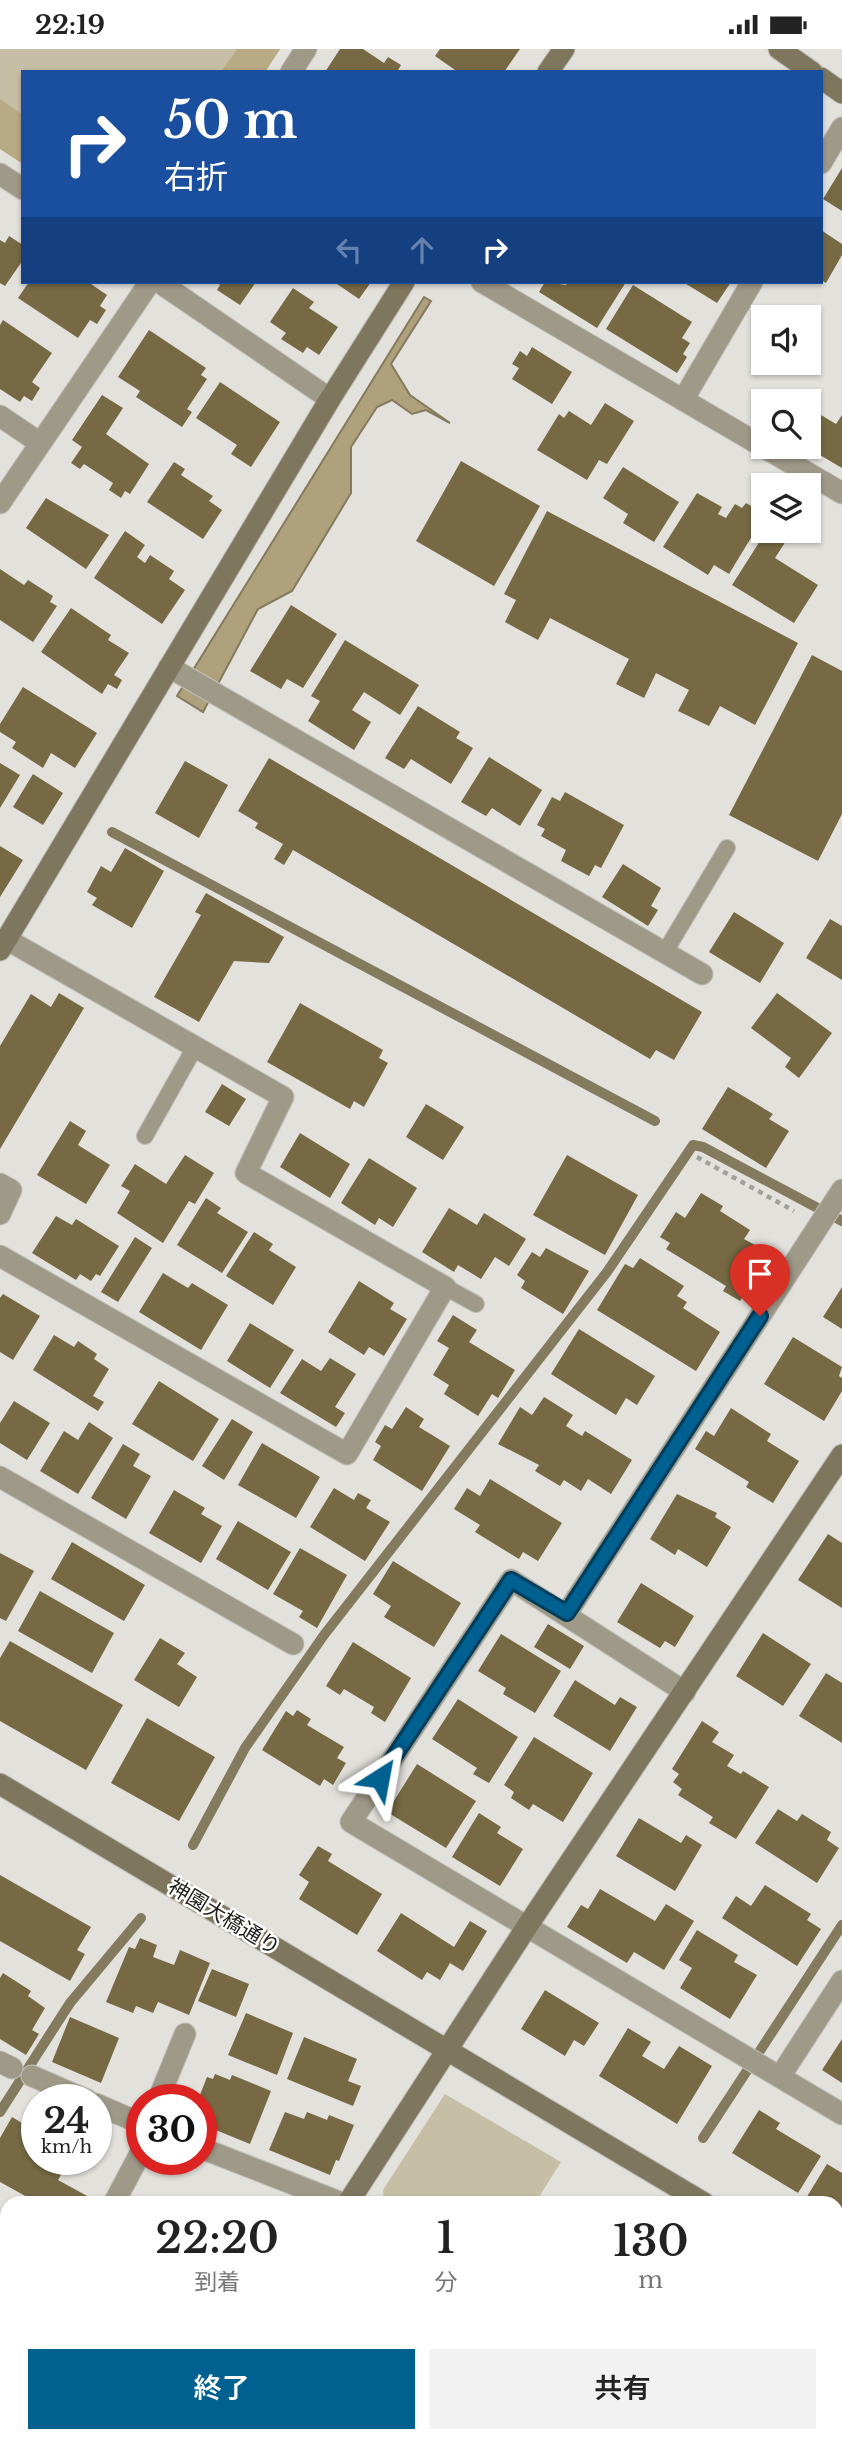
<!DOCTYPE html>
<html lang="ja">
<head>
<meta charset="utf-8">
<style>
	:root { --surface:#fff; --page:#f2f2f2; --text:#222; --muted:#767676; --accent:#006090 }
	body { margin:0; font-family:"Libre Baskerville","Noto Sans JP",serif; background:var(--page); color:var(--text); height:100vh; display:flex; flex-direction:column; font-size:26px; white-space:nowrap }
	* { box-sizing:border-box; margin:0 }
	p { font-size:23px; color:var(--muted) }
	.icon { flex:none; width:38px; height:38px; fill:none; stroke:currentColor; stroke-width:2; stroke-linecap:round; stroke-linejoin:round }
	.map { position:relative; flex:1; overflow:hidden }
	.side { position:absolute; left:0px; top:2147px; width:844px; height:247px; display:flex; flex-direction:column; background:var(--surface); border-radius:21px 21px 0 0; box-shadow:0 2px 5px #0004 }
	.side>* { flex:none }
	.hud { position:absolute; left:21px; top:21px; width:802px; height:214px; border-radius:0px; box-shadow:0 2px 5px #0004; background:#1a4fa0; color:#fff; overflow:hidden }
	.buttons { position:absolute; left:751px; top:256px; display:grid; gap:14px }
	.buttons a { display:grid; place-items:center; width:70px; height:70px; border-radius:0px; background:var(--surface); box-shadow:0 2px 5px #0004; font-size:35px }
	.speed { position:absolute; left:21px; top:2035px; display:flex; gap:14px; font-size:35px; font-weight:700; text-align:center }
	.speed>* { display:grid; place-content:center; width:91px; height:91px; border-radius:50%; background:var(--surface); box-shadow:0 2px 5px #0004; line-height:1 }
	.speed small { font-size:18px; font-weight:400 }
	.speed .limit { border:10px solid #d22; background:#fff; color:#111 }
	.pin { position:absolute; display:grid; place-items:center; width:60px; height:60px; color:#fff; margin:-72px -30px; border-radius:50% 50% 50% 0; rotate:-45deg; box-shadow:0 0 7px #0007 }
	.pin .icon { rotate:45deg }
	.me { position:absolute; width:77px; margin:-38px; rotate:34deg; stroke-linejoin:round; filter:drop-shadow(0 0 5px #0008) }
	.turn { display:flex; align-items:center; gap:24px; height:147px; padding:0 28px; font-size:32px }
	.turn .icon { width:91px; height:91px; stroke-width:2.5 }
	.turn b { display:block; font-size:49px; line-height:60px }
	.lanes { display:flex; align-items:center; height:66px; padding:0 28px; background:#0003; justify-content:center; gap:35px; direction:ltr }
	.lanes .off { opacity:.35 }
	.eta { display:flex; justify-content:space-evenly; align-items:center; height:119px; text-align:center }
	.eta b { font-size:42px; font-weight:600; line-height:49px }
	.action { display:flex; gap:14px; margin-top:auto; padding:14px 28px }
	.action a { flex:1; height:80px; border-radius:0px; background:var(--accent); color:#fff; font-size:28px; font-weight:600; line-height:80px; text-align:center }
	.action a+a { background:var(--page); color:var(--text) }
	.status { display:flex; justify-content:space-between; align-items:center; height:49px; padding:0 35px; background:var(--surface); direction:ltr }
	.status svg { height:19px; fill:currentColor }
	.map>svg:first-child { display:block }
	.green { fill:#c7bea6 }
	.forest { fill:#b8aa84 }
	.water { fill:#afa17b; stroke:#847a5e; stroke-width:2 }
	.lines { fill:none; stroke-linecap:round; stroke-linejoin:round }
	.stream { stroke:#847a5e; stroke-width:10 }
	.building { fill:#766944 }
	.lane-casing { stroke:#c0beb9; stroke-width:18 }
	.street-casing { stroke:#c0beb9; stroke-width:23 }
	.secondary-casing { stroke:#c0beb9; stroke-width:23 }
	.path { stroke:#a2a09c; stroke-width:4.5; stroke-dasharray:5 5; stroke-linecap:butt }
	.lane { stroke:#9f9988; stroke-width:16 }
	.street { stroke:#9f9988; stroke-width:21 }
	.secondary { stroke:#7f765e; stroke-width:21 }
	.route-casing { stroke:#003e5e; stroke-width:18 }
	.route { stroke:#006090; stroke-width:12 }
	.labels { text-anchor:middle; dominant-baseline:central; stroke-width:5; stroke-linejoin:round; paint-order:stroke }
	.street-label { font-size:21px; fill:#1e1e1c; stroke:#fff }
</style>
</head>
<body>
<div class="status"><b>22:19</b><svg viewBox="0 0 49 12"><path d="M0 12V9h3v3zM5 12V6h3v6zM10 12V3h3v9zM15 12V0h3v12zM26 1h20v11H26zM47 4h2v5h-2z"/></svg></div>
<div class="map">
<svg width="842" height="2393" viewBox="0 0 842 2393">
	<rect width="100%" height="100%" fill="#e3e1dc"/>
	<path class="green" d="M0 0H280L265 23H23V115L0 100Z
		M445 2045 561 2113 535 2154H384L383 2141Z"/>
	<path class="forest" d="M237 0H280L265 23H221Z
		M0 50 23 66V115L0 100Z"/>
	<path class="water" d="M424 248 431 252 391 315 410 346 450 374 426 361 412 365 392 351 377 358 351 398V444L292 542 258 560 203 663 177 647Z"/>
	<g class="lines">
		<path class="stream" d="M112 783 655 1072
			M193 1796 245 1699 324 1586 607 1223 693 1096 703 1098 842 1172
			M0 2063 70 1954 141 1869
			M703 2089 842 1876
			M507 2393 511 2387"/>
	</g>
	<path class="building" d="M340 0H363L384 14 388 8 401 16 397 23H325Z
		M440 0H520L504 23H458L435 7Z
		M842 119V162L823 150Z
		M821 181 842 195V206L826 234 821 231Z
		M9 187 23 196V211L5 237 0 234V191L5 194Z
		M29 233H88L107 246 100 257 106 261 97 275 90 271 78 289 18 249Z
		M216 233H256L240 256 217 241 220 236Z
		M334 233H371L359 250Z
		M545 233 566 236 568 233H626L597 279 539 243Z
		M683 233H731L717 254Z
		M633 236 692 273 682 289 690 294 683 305 687 308 677 324 606 280Z
		M293 239 314 253 309 259 338 278 319 306 307 298 303 304 281 290 286 284 270 273Z
		M3 271 52 304 32 333 40 339 32 352 24 347 20 353 0 340V276Z
		M149 281 206 319 201 326 207 330 187 360 192 363 182 378 136 348 140 342 118 328Z
		M532 298 572 323 552 355 512 330 519 319 512 315 520 302 527 307Z
		M220 333 280 373 251 418 231 405 237 396 196 369Z
		M102 346 123 359 106 385 149 415 130 445 125 442 121 449 109 441 113 434 84 415 80 420 71 414 82 398 72 391Z
		M605 354 634 372 607 415 599 411 587 431 537 401 559 365 564 369 569 362 591 376Z
		M816 363 836 375 842 366V419L808 399V376Z
		M461 412 540 457 494 537 416 492Z
		M174 413 185 420 181 426 213 447 209 452 222 461 203 490 147 453Z
		M623 418 679 453 654 493 623 474 628 465 603 449Z
		M697 444 722 458 718 465 726 469 735 455 742 459 746 454 763 464V469L729 525 714 516 708 526 663 498Z
		M46 449 109 486 86 520 26 479Z
		M547 462 798 594 755 676 720 657 709 677 678 662 689 641 656 624 644 649 616 635 629 610 550 569 538 591 505 573 516 551 504 545Z
		M767 481H793L775 509 818 536 794 574 732 536Z
		M125 482 145 496 137 508 145 514 150 506 174 522 169 530 185 541 162 575 94 529Z
		M0 520 24 536 28 531 53 547 50 553 57 557 33 593 0 571Z
		M291 556 337 585 303 639 287 630 281 640 250 622Z
		M71 559 111 586 108 591 129 604 114 626 122 631 117 640 108 635 102 645 41 603Z
		M345 591 419 636 400 666 364 643 352 661 371 673 354 701 308 672 320 652 311 647Z
		M812 606 842 622V765L818 812 729 766Z
		M23 638 97 684 75 719 51 704 43 719 12 699 16 693 0 683V675Z
		M418 657 460 683 456 689 473 699 451 735 411 710 404 720 385 709Z
		M489 708 542 741 520 777 492 759 486 767 461 753Z
		M269 709 702 963 674 1011 656 1001 650 1010 293 801 284 816 274 810 283 795 255 779 258 774 238 762Z
		M185 712 228 736 199 789 155 764Z
		M0 714 20 726 0 759Z
		M33 725 63 744 43 776 13 758Z
		M565 743 624 776 601 819 595 816 589 827 561 812 566 801 541 787 545 780 537 776 552 748 560 752Z
		M0 797 23 811 0 848Z
		M125 799 164 822 132 879 92 856 97 849 87 843 101 817 111 823Z
		M623 815 661 839 651 857 658 861 648 877 602 848Z
		M206 844 284 888 269 914 234 912 199 973 154 948 201 866 195 863Z
		M734 863 784 894 760 934 709 903Z
		M830 870 842 877V931L806 909Z
		M59 944 84 959 0 1100V997L31 945 51 958Z
		M777 944 832 984 799 1029 785 1018 791 1009 751 979Z
		M300 954 383 1001 379 1009 388 1014 364 1058 354 1052 350 1060 267 1013Z
		M222 1035 246 1050 229 1077 205 1063Z
		M728 1038 773 1065 769 1070 789 1082 766 1119 702 1080Z
		M426 1055 464 1078 443 1111 406 1088Z
		M70 1072 86 1082 78 1096 110 1116 86 1155 37 1126Z
		M300 1084 350 1115 330 1149 280 1118Z
		M185 1106 214 1124 195 1155 189 1152 163 1194 117 1164 130 1142 121 1137 135 1115 166 1135Z
		M567 1106 638 1146 605 1206 533 1166Z
		M369 1109 417 1139 393 1178 379 1169 375 1176 341 1154Z
		M701 1144 723 1157 720 1162 750 1181 744 1190 755 1196 734 1229 749 1238 740 1252 723 1242 726 1237 666 1200 670 1194 660 1188 676 1163 685 1169Z
		M206 1149 221 1159 217 1164 248 1183 222 1224 177 1196Z
		M449 1159 477 1176 484 1164 526 1190 509 1217 495 1208 481 1230 458 1216 454 1223 422 1203Z
		M56 1167 72 1176 76 1170 119 1197 100 1227 96 1225 91 1232 80 1225 76 1231 32 1204Z
		M254 1183 273 1195 269 1201 296 1218 273 1256 226 1227Z
		M135 1188 152 1199 118 1253 101 1243Z
		M546 1199 589 1222 563 1265 521 1239 525 1232 517 1226 532 1203 540 1208Z
		M640 1209 684 1237 677 1247 687 1253 683 1259 720 1283 696 1322 597 1261 625 1215 633 1219Z
		M163 1224 188 1239 192 1234 228 1256 201 1301 139 1263Z
		M359 1232 394 1254 390 1260 407 1270 384 1307 369 1298 364 1306 328 1283Z
		M842 1238V1280L823 1268Z
		M3 1245 40 1267 13 1311 0 1303V1249Z
		M453 1266 477 1281 469 1293 515 1321 498 1349 492 1345 478 1367 444 1345 449 1336 433 1326 449 1299 437 1292Z
		M250 1274 294 1301 270 1339 227 1312Z
		M579 1280 655 1327 637 1356 626 1349 616 1366 551 1325Z
		M54 1286 74 1298 78 1292 97 1305 94 1310 109 1320 93 1347 104 1353 98 1362 33 1321Z
		M793 1288 842 1318 839 1327 842 1329V1342L824 1372 764 1335Z
		M330 1309 356 1325 335 1358 345 1364 336 1378 280 1344 302 1310 321 1322Z
		M159 1332 219 1370 193 1412 132 1375Z
		M544 1348 573 1366 566 1377 582 1387 585 1382 632 1411 611 1445 588 1430 581 1442 564 1431 560 1437 535 1422 539 1416 498 1395 520 1358 532 1366Z
		M14 1352 50 1374 27 1411 0 1394V1374Z
		M406 1358 424 1370 419 1378 450 1397 422 1442 373 1411 381 1397 375 1393 385 1376 392 1380Z
		M731 1359 771 1385 767 1392 799 1412 773 1454 746 1438 749 1433 695 1400 706 1382 714 1387Z
		M232 1370 253 1383 224 1431 202 1417Z
		M89 1373 113 1389 78 1445 40 1422 64 1382 78 1391Z
		M262 1394 320 1428 296 1469 238 1436Z
		M123 1395 140 1405 133 1417 151 1427 126 1470 91 1449Z
		M490 1430 562 1474 538 1512 523 1503 519 1510 475 1483 480 1476 454 1460 467 1439 480 1447Z
		M334 1439 354 1451 358 1444 371 1451 366 1459 390 1473 365 1512 310 1478Z
		M174 1441 205 1459 201 1465 222 1477 201 1514 149 1484Z
		M677 1445 717 1464 715 1468 731 1478 707 1518 678 1500 675 1506 650 1490Z
		M238 1472 291 1503 268 1541 216 1510Z
		M828 1485 842 1494V1559L798 1531Z
		M72 1493 145 1536 124 1572 51 1530Z
		M300 1499 347 1526 317 1579 299 1568 303 1562 273 1545Z
		M0 1504 34 1522 6 1572 0 1569Z
		M393 1512 461 1554 434 1598 384 1568 391 1557 373 1545Z
		M641 1534 694 1567 675 1598 665 1592 660 1599 617 1573Z
		M40 1542 114 1584 92 1624 18 1582Z
		M548 1575 584 1597 570 1620 534 1598Z
		M763 1584 811 1615 783 1657 736 1627Z
		M501 1585 561 1622 535 1664 503 1645 506 1639 478 1622Z
		M160 1589 185 1604 177 1615 197 1628 179 1658 134 1631Z
		M10 1592 123 1656 86 1721 0 1672V1609Z
		M353 1593 411 1629 385 1673 371 1664 374 1658 344 1640 340 1646 326 1637Z
		M826 1624 842 1634V1694L799 1667Z
		M575 1631 615 1656 620 1648 637 1658 610 1702 553 1667Z
		M458 1650 518 1688 489 1734 473 1725 477 1719 432 1690Z
		M297 1661 311 1670 307 1676 344 1698 337 1709 346 1714 333 1736 324 1730 320 1737 262 1701 286 1662 293 1667Z
		M147 1669 215 1708 179 1772 111 1734Z
		M702 1672 719 1683 712 1693 734 1706 727 1717 741 1725 743 1722 769 1738 736 1790 709 1774 713 1768 678 1746 682 1740 673 1733 679 1725 672 1720Z
		M534 1688 593 1724 563 1773 533 1755 529 1761 511 1749 514 1743 504 1736Z
		M417 1715 476 1752 446 1799 387 1763Z
		M778 1760 797 1772 802 1765 831 1783 827 1791 839 1799 817 1834 755 1794Z
		M479 1764 501 1778 497 1784 523 1800 500 1837 452 1808Z
		M639 1769 681 1794 686 1786 702 1796 675 1842 616 1807Z
		M318 1797 332 1805 328 1812 382 1845 357 1886 299 1850 309 1833 299 1826Z
		M0 1826 91 1878 77 1901 85 1905 70 1932 0 1892Z
		M765 1836 811 1865 807 1871 821 1880 797 1917 722 1869 736 1847 751 1857Z
		M600 1840 655 1872 666 1855 694 1872 664 1921 634 1903 627 1914 567 1878 581 1856 588 1860Z
		M401 1864 454 1898 470 1872 487 1882 463 1922 450 1914 440 1931 427 1923 422 1931 377 1902Z
		M697 1881 738 1906 734 1913 757 1926 730 1970 680 1939 692 1919 679 1911Z
		M140 1889 157 1896 153 1908 174 1916 180 1901 210 1914 189 1966 158 1953 153 1964 136 1957 133 1964 106 1953 129 1898 135 1900Z
		M212 1920 249 1935 236 1968 198 1952Z
		M3 1924 31 1942 28 1947 45 1959 32 1981 39 1985 26 2006 0 1990V1929Z
		M545 1941 599 1974 584 1997 574 1991 565 2007 521 1980Z
		M246 1964 293 1984 277 2026 228 2006Z
		M70 1968 119 1989 101 2034 52 2013Z
		M628 1979 651 1993 642 2007 664 2020 679 1997 712 2017 677 2075 599 2027Z
		M304 1988 357 2010 348 2032 361 2037 353 2057 287 2030Z
		M842 1990V2034L822 2021Z
		M215 2025 230 2031 232 2026 271 2042 250 2095 201 2075V2051H198L207 2028 213 2030Z
		M759 2061 780 2074 776 2080 821 2107 798 2144 732 2104Z
		M285 2063 304 2070 307 2063 327 2071 329 2066 354 2076 339 2112 336 2111 330 2126 269 2101Z
		M12 2068 37 2083V2110L69 2112 58 2131 89 2148 85 2154H38L0 2133V2089Z
		M827 2115 842 2124V2178L836 2175V2154H803Z
		M0 2182 7 2186V2251L0 2247Z
		M836 2368 842 2371V2393H791L786 2390 788 2387H836Z
		M7 2375V2387H35L32 2393H0Z
		M223 2387H271L268 2393H234Z
		M317 2387H337L348 2393H314Z
		M469 2387H495L492 2393H479Z"/>
	<g class="lines">
		<defs>
			<path id="lane" d="M665 903 727 799
				M145 1087 195 998
				M445 1238 476 1255"/>
			<path id="street" d="M291 23 306 0
				M821 114 842 79
				M0 125 23 140
				M159 233 330 350
				M482 233 842 444
				M683 351 752 233
				M0 367 40 394
				M0 454 150 233
				M169 618 702 925
				M0 1135 11 1141 0 1165
				M0 1207 347 1405 445 1238 246 1124 283 1048 6 890
				M0 1428 293 1595
				M567 1564 842 1141
				M685 1643 511 1531 351 1773 842 2065
				M0 2013 12 2019
				M781 2026 842 1932
				M32 2027 87 2051
				M158 2051 185 1985
				M96 2055 142 2075
				M201 2099 342 2154
				M114 2154 142 2101
				M0 2365 7 2354
				M106 2387 117 2393
				M734 2387 744 2393"/>
			<path id="secondary" d="M779 0 812 23
				M548 23 564 0
				M821 29 842 44
				M0 901 330 350 404 233
				M0 1735 704 2154
				M348 2154 526 1879 842 1406
				M836 2234 842 2237"/>
		</defs>
		<use href="#lane" class="lane-casing"/>
		<use href="#street" class="street-casing"/>
		<use href="#secondary" class="secondary-casing"/>
		<path class="path" d="M697 1108 794 1162
			M525 2393 530 2387"/>
		<use href="#lane" class="lane"/>
		<use href="#street" class="street"/>
		<use href="#secondary" class="secondary"/>
	</g>
	<g class="lines">
		<defs>
			<path id="route" d="M380 1729 511 1531 567 1564 760 1267"/>
		</defs>
		<use href="#route" class="route-casing"/>
		<use href="#route" class="route"/>
	</g>
	<g class="labels">
		<g class="street-label">
			<text transform="translate(224 1868) rotate(31)">神園大橋通り</text>
		</g>
	</g>
</svg>
<div class="buttons">
<a><svg class="icon" aria-label="sound" viewBox="0 0 24 24"><path d="M4 9h4l5-4v14l-5-4H4zM17 9q2 3 0 6"/></svg></a>
<a><svg class="icon" aria-label="search" viewBox="0 0 24 24"><circle cx="10" cy="10" r="6"/><path d="M15 15l6 6"/></svg></a>
<a><svg class="icon" aria-label="layers" viewBox="0 0 24 24"><path d="M12 4l9 5-9 5-9-5zM3 14l9 5 9-5"/></svg></a>
</div>
<div class="speed"><div>24<small>km/h</small></div><div class="limit">30</div></div>
<div class="pin" style="left:760px;top:1267px;background:#d93025"><svg class="icon" aria-label="arrive" viewBox="0 0 24 24"><path d="M6 21V4h12l-3 4 3 4H6"/></svg></div>
<svg class="me" style="left:380px;top:1729px" viewBox="-20 -20 40 40"><path d="M0-17L14 15 0 8-14 15z" fill="#006090" stroke="#fff" stroke-width="4"/></svg>
<div class="hud">
<div class="turn"><svg class="icon" aria-label="right" viewBox="0 0 24 24"><path d="M7 20v-9h11M14 6l5 5-5 5"/></svg><div><b>50 m</b>右折</div></div>
<div class="lanes"><svg class="icon off" aria-label="left" viewBox="0 0 24 24"><path d="M17 20v-9H6M10 6l-5 5 5 5"/></svg><svg class="icon off" aria-label="ahead" viewBox="0 0 24 24"><path d="M12 20V5M6 11l6-6 6 6"/></svg><svg class="icon" aria-label="right" viewBox="0 0 24 24"><path d="M7 20v-9h11M14 6l5 5-5 5"/></svg></div>
</div>
<section class="side">
<div class="eta">
<div><b>22:20</b><p>到着</p></div>
<div><b>1</b><p>分</p></div>
<div><b>130</b><p>m</p></div>
</div>
<div class="action"><a>終了</a><a>共有</a></div>
</section>
</div>
</body>
</html>
